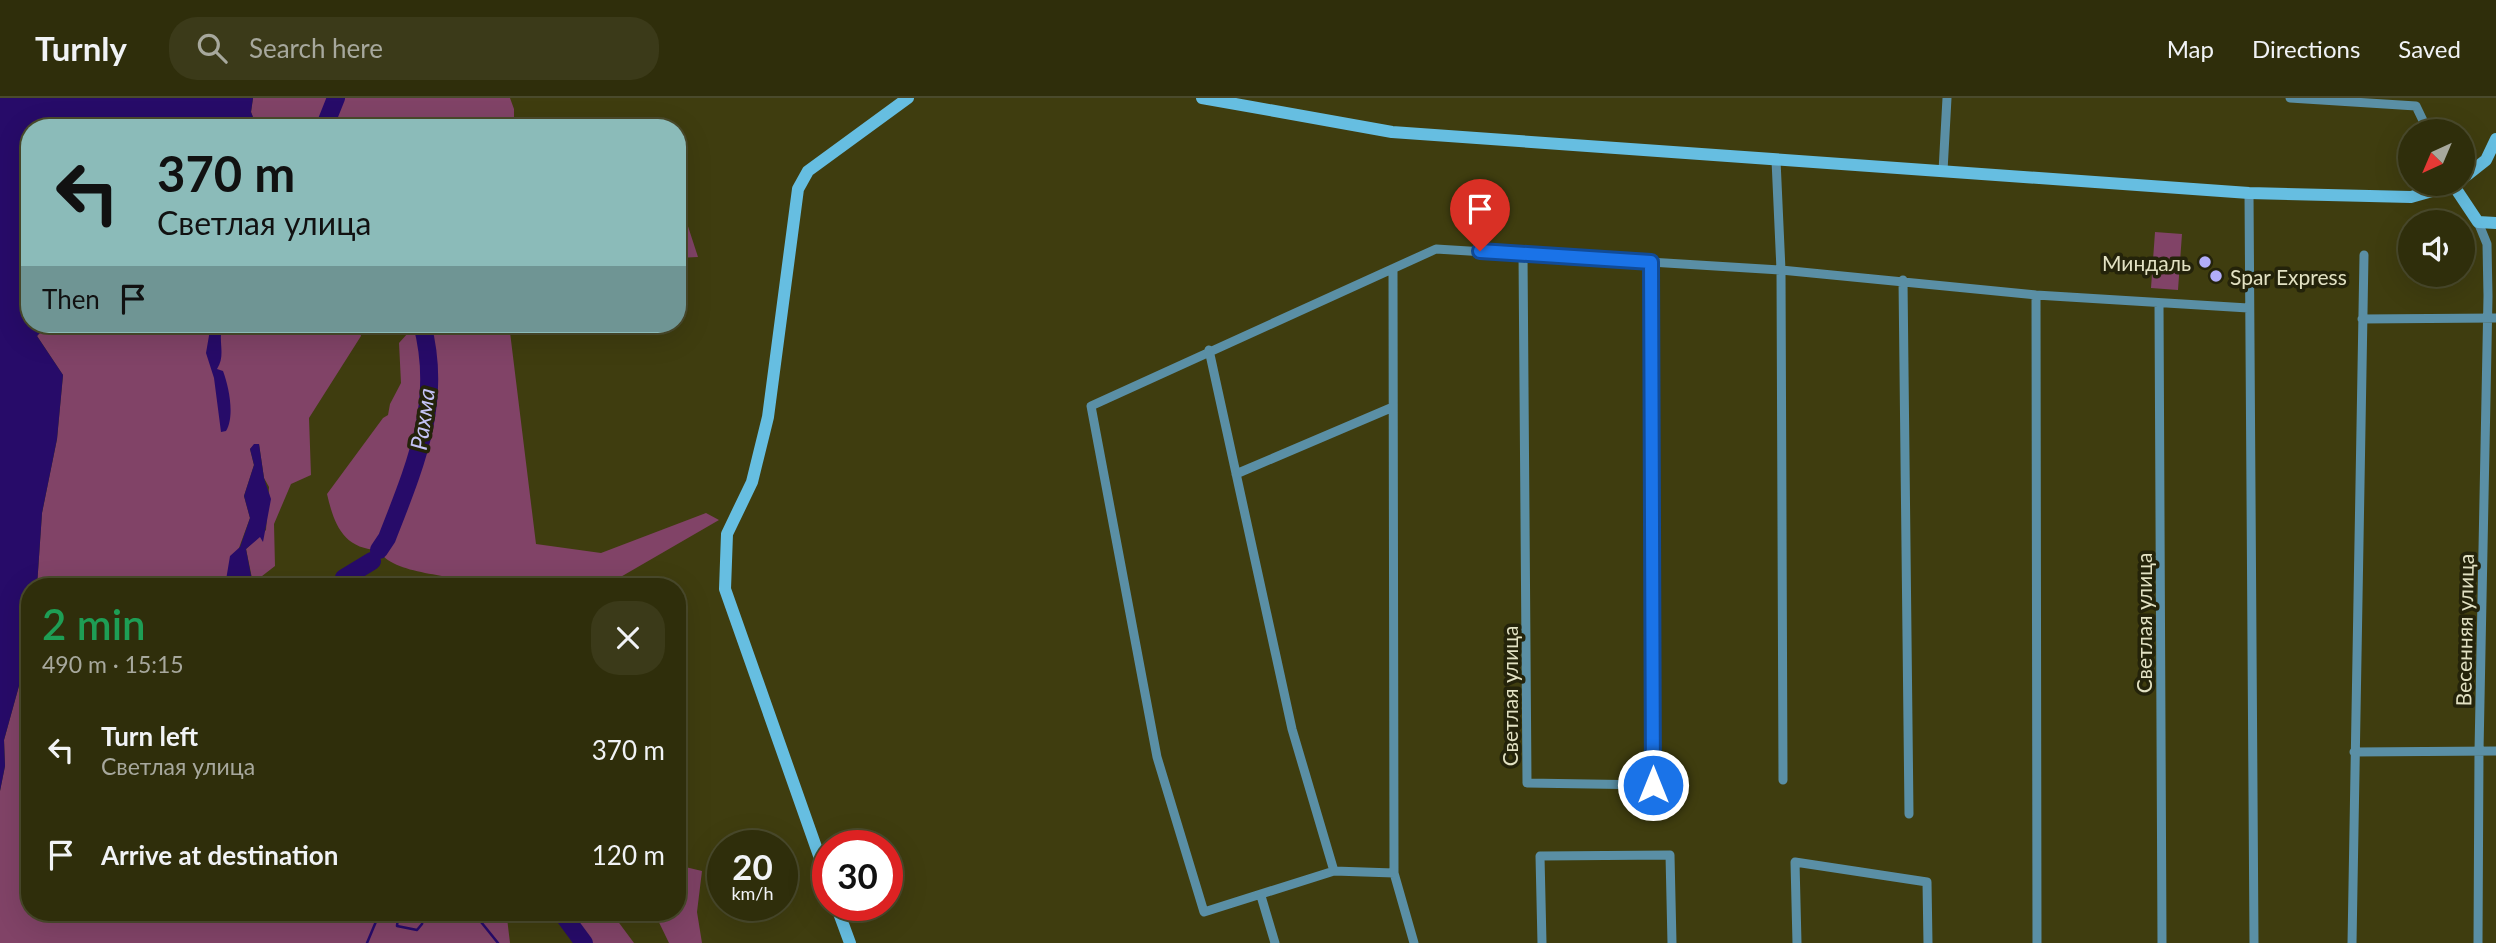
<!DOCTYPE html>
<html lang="en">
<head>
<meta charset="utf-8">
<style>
	:root { --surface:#2f2e0b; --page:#3b3a19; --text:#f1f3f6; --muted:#a7a89d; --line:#4a4a2c }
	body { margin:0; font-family:Lato,sans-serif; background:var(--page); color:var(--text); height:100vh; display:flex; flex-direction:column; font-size:26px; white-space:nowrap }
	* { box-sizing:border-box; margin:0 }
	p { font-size:23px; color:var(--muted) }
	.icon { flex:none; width:38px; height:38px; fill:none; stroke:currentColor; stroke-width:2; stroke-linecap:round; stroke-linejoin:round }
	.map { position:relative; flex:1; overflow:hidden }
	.sheet { position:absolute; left:21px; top:480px; width:665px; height:343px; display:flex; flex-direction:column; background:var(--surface); border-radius:28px; box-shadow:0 7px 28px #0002,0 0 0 2px var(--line) }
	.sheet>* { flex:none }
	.guide { position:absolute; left:21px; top:21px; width:665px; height:214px; border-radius:28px; box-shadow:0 7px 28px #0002,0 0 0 2px var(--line); background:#8bbbb9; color:#111; overflow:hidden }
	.needle { width:46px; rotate:224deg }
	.controls { position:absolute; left:2398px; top:21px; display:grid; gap:14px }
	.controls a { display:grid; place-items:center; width:77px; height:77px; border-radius:50%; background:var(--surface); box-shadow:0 7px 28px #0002,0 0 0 2px var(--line); font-size:35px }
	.speed { position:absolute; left:707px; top:732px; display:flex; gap:14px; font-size:35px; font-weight:700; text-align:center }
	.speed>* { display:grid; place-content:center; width:91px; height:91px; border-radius:50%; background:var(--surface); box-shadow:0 7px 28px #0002,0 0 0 2px var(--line); line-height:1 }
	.speed small { font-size:18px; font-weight:400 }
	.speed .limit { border:10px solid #d22; background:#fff; color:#111 }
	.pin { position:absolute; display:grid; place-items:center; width:60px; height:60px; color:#fff; margin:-72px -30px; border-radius:50% 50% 50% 0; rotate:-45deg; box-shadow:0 0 7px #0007 }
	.pin .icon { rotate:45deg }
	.me { position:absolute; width:77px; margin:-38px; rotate:0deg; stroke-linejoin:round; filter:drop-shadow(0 0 5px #0008) }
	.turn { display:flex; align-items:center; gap:24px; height:147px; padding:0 21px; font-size:32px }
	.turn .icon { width:91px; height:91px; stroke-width:2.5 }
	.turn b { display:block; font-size:49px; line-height:60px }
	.then { display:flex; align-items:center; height:66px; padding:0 21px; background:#0003; gap:14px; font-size:26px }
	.round { display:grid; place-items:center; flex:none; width:74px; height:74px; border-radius:28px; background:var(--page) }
	.headline { display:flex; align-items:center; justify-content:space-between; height:119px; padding:0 21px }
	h1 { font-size:42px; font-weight:600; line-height:52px; color:#1e9e55 }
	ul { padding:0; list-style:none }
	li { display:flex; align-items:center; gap:21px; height:105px; padding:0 21px }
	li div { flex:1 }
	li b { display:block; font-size:26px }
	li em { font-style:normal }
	header { display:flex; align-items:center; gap:42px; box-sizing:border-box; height:98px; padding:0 35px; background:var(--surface); border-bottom:2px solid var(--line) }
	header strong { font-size:33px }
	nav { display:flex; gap:38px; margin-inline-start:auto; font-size:24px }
	.search { width:490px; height:63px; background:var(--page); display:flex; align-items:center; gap:18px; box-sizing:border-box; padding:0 24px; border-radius:28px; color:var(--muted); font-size:26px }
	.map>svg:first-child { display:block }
	.green { fill:#814367 }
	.water { fill:#270b69 }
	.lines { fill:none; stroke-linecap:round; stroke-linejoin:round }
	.stream { stroke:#270b69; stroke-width:2.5 }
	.river { stroke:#270b69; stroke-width:18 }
	.street { stroke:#5a8fa5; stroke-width:9 }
	.secondary { stroke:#66bee1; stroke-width:12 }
	.route-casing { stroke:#114b97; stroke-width:18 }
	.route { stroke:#1a73e8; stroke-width:12 }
	.poi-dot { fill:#b1adfa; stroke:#24230a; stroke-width:2.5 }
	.labels { text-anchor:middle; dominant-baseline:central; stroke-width:7; stroke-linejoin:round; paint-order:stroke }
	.poi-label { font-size:21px; fill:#e2e1c3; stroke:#24230a; text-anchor:end }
	.street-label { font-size:21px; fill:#e2e1c3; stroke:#24230a }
	.water-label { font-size:23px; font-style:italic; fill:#c4c3f5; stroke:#24230a }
</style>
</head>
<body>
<header>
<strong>Turnly</strong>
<div class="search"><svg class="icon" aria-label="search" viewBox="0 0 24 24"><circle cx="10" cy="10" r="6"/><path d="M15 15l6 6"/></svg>Search here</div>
<nav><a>Map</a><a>Directions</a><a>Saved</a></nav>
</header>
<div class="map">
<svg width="2496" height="845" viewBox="0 0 2496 845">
	<rect width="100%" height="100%" fill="#3f3d0f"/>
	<path class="green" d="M253 0H510L514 11V30H257L251 14Z
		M677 110 683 113 698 159 677 160Z
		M2155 134 2182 136 2178 192 2151 190Z
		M48 226H359L361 238 309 320 311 377 291 386 274 426 275 468 253 485 246 451 266 432 269 389 264 380 259 346H255L250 351 254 367 244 398 250 420 225 488H37L42 415 57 341 63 277 37 238Z
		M416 226H509L536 446 601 455 706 415 719 422 605 488H509L496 484 492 488H478C457 475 391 478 379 452 343 451 334 426 327 396L383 320 388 317 390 306 401 285 399 245Z
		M30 548V814H511L507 820 510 845H0V693L5 668 4 642Z
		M677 767 702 773 697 814 702 845H669L654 814H677Z
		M568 814H611L634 845H589Z"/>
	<path class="water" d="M0 0H253L251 14 257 30H30V226H48L37 238 63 277 57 341 42 415 37 488H30V548L4 642 5 668 0 693Z
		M211 226H224C216 240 227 256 217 271L223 273C229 289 235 318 226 333L221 334 214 280 206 255Z
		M254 346H259L264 380 271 401 263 444 260 439 246 451 253 488H225L230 458 240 449 250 420 244 398 254 367 250 351Z"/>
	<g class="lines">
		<path class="stream" d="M393 814 398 819 397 828 417 832 422 826 424 814
			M473 814 498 845
			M367 845 380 814"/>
		<path class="river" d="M324 30 336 0
			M379 452 387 440C415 368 443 304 422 226
			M345 488 344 480 372 463
			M561 814 584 845"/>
		<path class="street" d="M2290 0 2416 8
			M2416 8 2428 33
			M1776 62 1781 172 1783 682
			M1943 73 1947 0
			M2249 95 2254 845
			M2478 124 2487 146 2488 198 2479 653 2478 845
			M1523 156 1527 685 1653 687 1651 164
			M1393 171 1394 775 1414 845
			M1903 182 1909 716
			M2036 197 2037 845
			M2159 205 2162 845
			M2362 221 2496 220
			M1209 252 1292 631 1334 773
			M1236 376 1393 309
			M2354 654 2496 653
			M1394 775 1334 773 1204 814 1157 659 1091 308 1436 151 1781 172 2036 197 2248 210
			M1261 798 1275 845
			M1542 845 1540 758 1670 757 1672 845
			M1797 845 1795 764 1927 784 1928 845
			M2352 845 2364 157"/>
		<path class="secondary" d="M1202 0 1392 34 2249 95 2411 99 2457 86
			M2462 81 2486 62 2496 41
			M2454 88 2478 124 2496 125
			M828 783 725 491 727 436 752 384 768 319 798 91 808 73 908 0
			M836 807 850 845"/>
	</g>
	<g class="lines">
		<defs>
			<path id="route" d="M1480 153 1651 164 1653 687"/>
		</defs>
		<use href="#route" class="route-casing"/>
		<use href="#route" class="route"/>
	</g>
	<g class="poi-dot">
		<circle cx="2205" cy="164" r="7"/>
		<circle cx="2216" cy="178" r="7"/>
	</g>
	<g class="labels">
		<g class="poi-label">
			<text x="2191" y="164">Миндаль</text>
			<text x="2230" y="178" text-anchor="start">Spar Express</text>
		</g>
		<g class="street-label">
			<text transform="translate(2143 525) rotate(-90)">Светлая улица</text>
			<text transform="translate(2464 532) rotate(-89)">Весенняя улица</text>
			<text transform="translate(1509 598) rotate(-90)">Светлая улица</text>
		</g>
		<g class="water-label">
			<text transform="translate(422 321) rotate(-82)">Рахма</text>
		</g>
	</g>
</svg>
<div class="controls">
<a><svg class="needle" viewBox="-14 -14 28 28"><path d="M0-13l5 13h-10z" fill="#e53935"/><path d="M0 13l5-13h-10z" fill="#a7a89d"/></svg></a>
<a><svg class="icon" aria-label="sound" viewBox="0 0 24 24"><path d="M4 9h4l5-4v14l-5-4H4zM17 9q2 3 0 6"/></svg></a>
</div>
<div class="speed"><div>20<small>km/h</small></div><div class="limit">30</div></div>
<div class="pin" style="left:1480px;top:153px;background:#d93025"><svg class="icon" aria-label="arrive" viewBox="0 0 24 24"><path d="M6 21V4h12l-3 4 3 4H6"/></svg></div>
<svg class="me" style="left:1653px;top:687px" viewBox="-20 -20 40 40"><circle r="17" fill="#1a73e8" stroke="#fff" stroke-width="3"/><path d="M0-11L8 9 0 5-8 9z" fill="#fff"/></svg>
<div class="guide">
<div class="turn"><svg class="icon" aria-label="left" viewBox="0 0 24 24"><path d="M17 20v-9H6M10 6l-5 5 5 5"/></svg><div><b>370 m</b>Светлая улица</div></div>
<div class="then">Then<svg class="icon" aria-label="arrive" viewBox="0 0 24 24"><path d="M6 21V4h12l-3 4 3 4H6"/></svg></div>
</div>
<section class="sheet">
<div class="headline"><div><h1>2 min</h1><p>490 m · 15:15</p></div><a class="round"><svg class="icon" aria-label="close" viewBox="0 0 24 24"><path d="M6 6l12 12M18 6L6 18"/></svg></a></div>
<ul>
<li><svg class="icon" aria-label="left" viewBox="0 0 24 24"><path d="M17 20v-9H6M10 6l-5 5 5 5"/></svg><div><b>Turn left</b><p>Светлая улица</p></div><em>370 m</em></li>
<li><svg class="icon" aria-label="arrive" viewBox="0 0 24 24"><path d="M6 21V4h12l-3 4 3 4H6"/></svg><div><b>Arrive at destination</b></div><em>120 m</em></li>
</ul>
</section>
</div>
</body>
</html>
